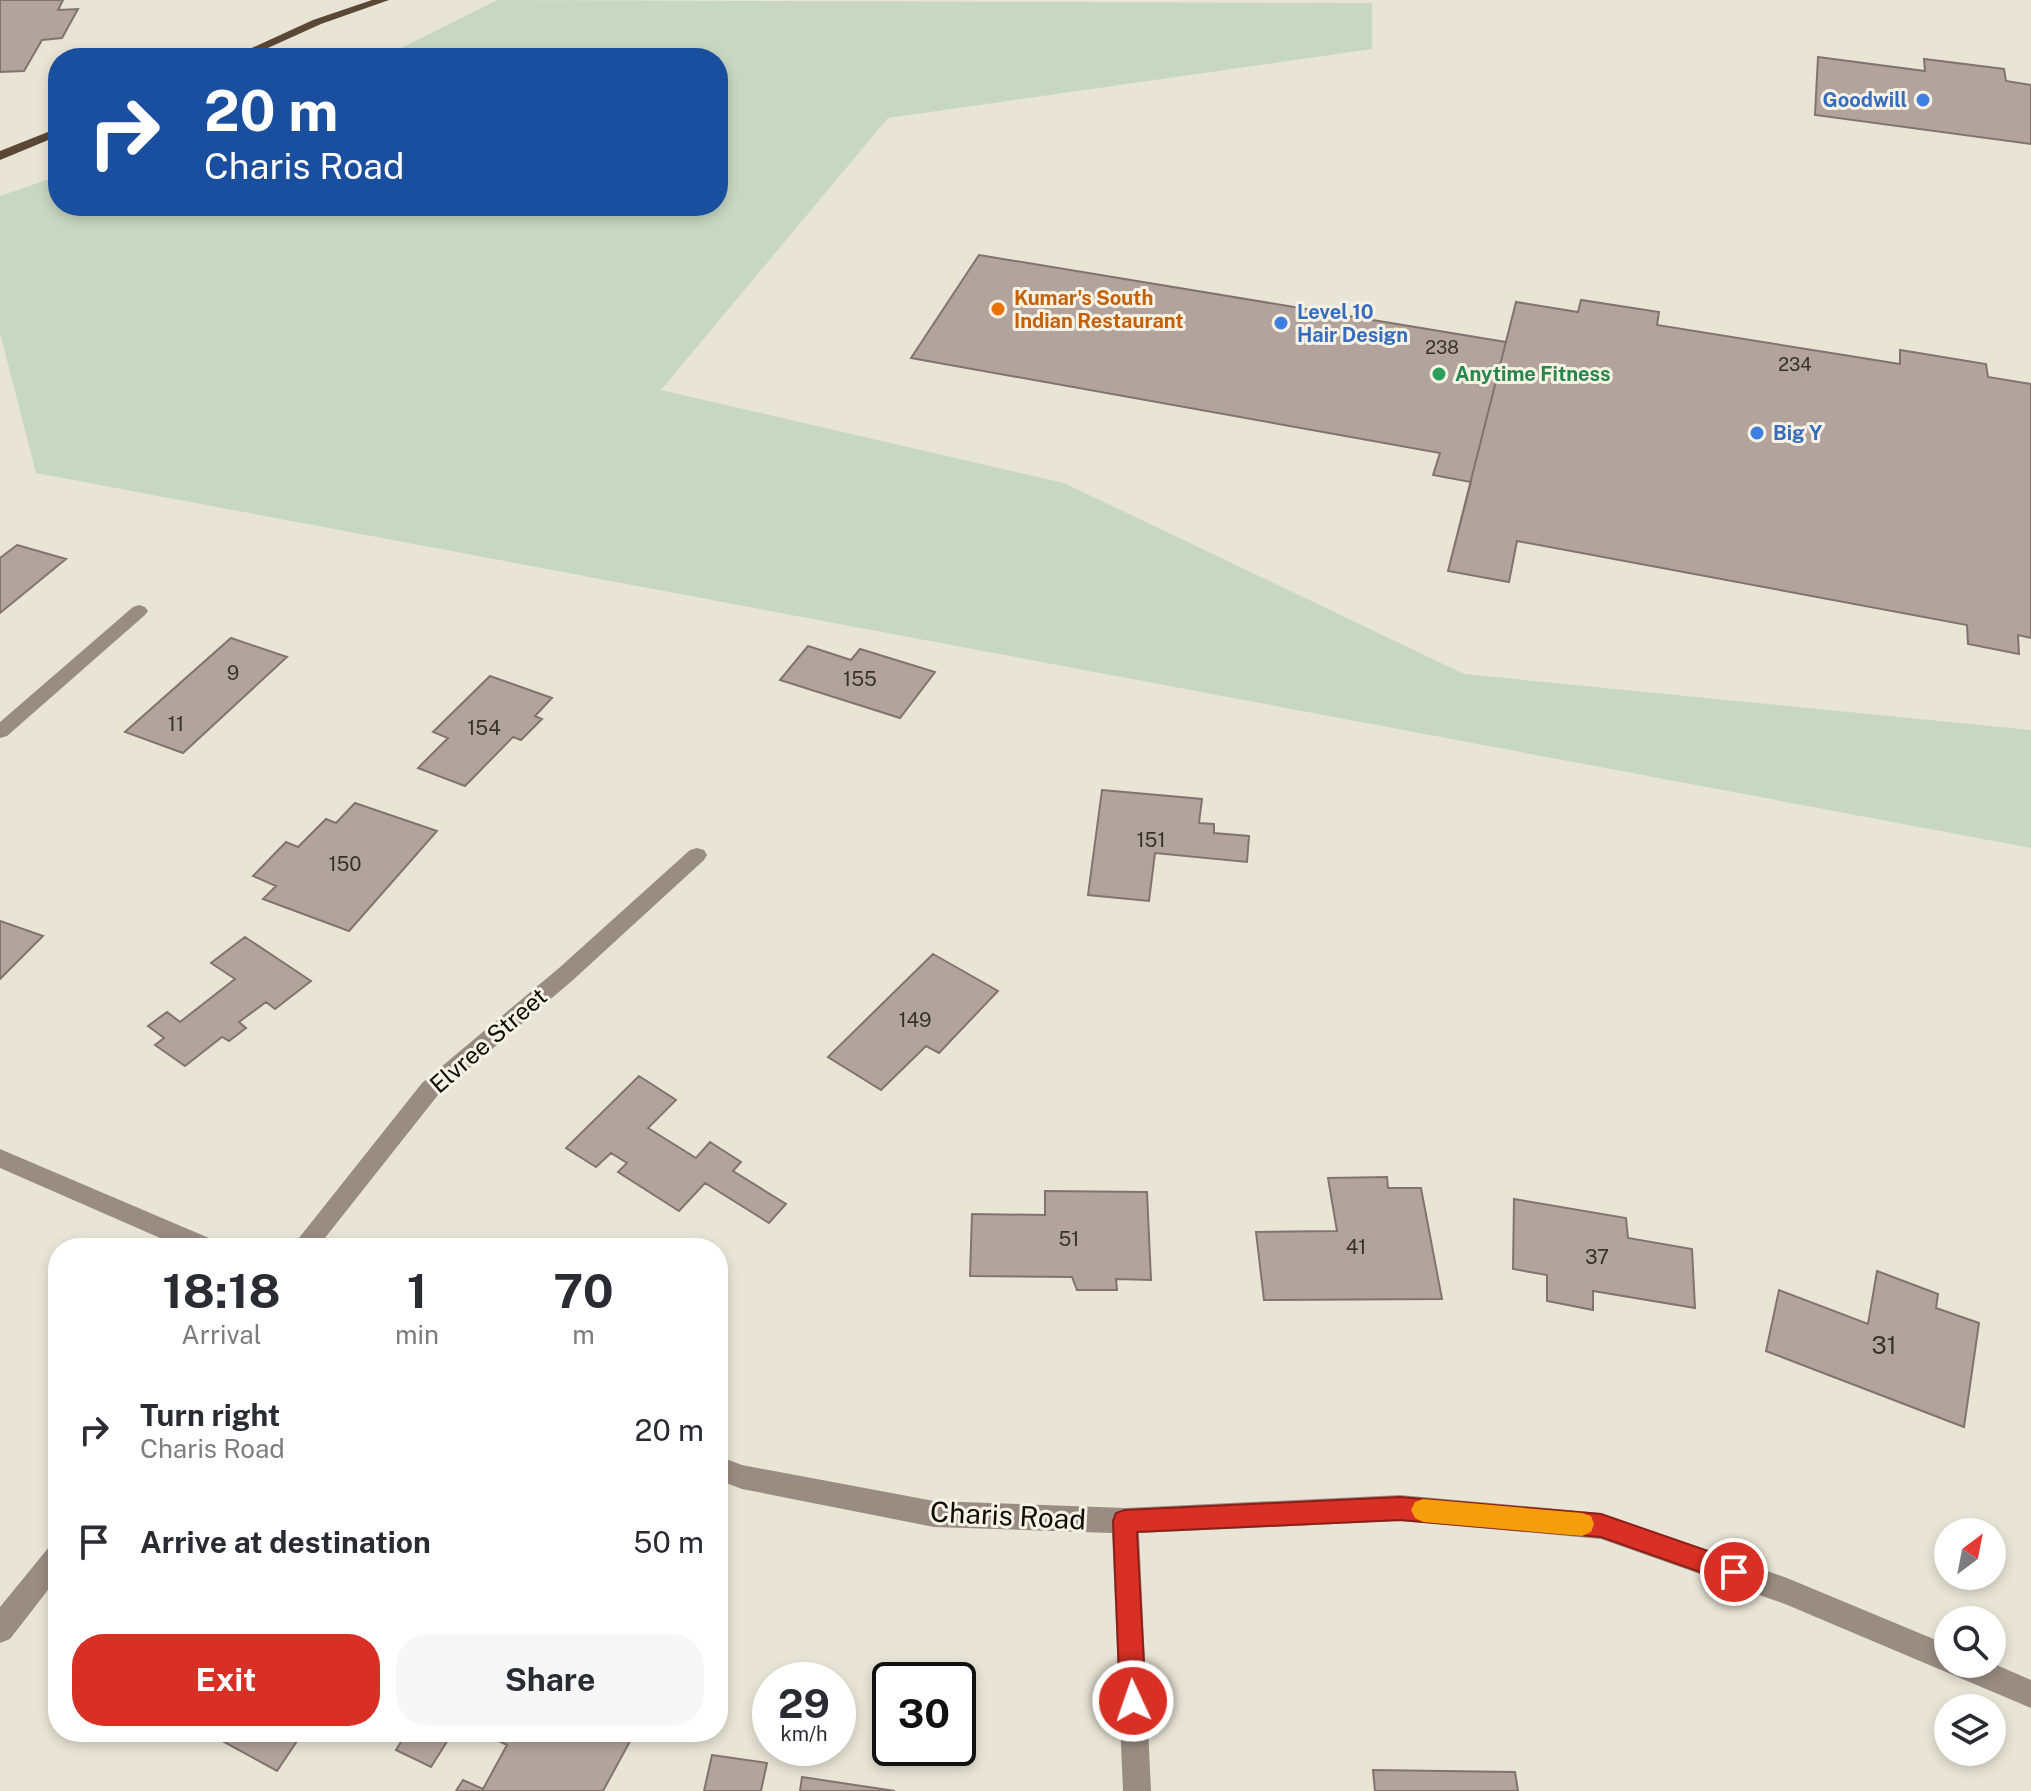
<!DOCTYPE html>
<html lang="en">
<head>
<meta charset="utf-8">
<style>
	:root { --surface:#fff; --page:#f7f7f7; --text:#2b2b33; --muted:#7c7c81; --accent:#d93025 }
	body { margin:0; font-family:"Public Sans",sans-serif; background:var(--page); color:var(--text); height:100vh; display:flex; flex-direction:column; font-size:30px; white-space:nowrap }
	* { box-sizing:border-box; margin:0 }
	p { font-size:26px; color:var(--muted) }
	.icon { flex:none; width:44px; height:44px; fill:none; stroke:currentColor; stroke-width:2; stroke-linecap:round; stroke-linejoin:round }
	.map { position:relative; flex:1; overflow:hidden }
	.drawer { position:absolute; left:48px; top:1238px; width:680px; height:504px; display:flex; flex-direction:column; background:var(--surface); border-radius:32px; box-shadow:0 4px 12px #0003 }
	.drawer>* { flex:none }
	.hud { position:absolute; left:48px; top:48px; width:680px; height:168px; border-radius:32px; box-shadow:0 4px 12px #0003; background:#1a4fa0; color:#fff; overflow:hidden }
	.needle { width:52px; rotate:32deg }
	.fabs { position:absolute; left:1934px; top:1518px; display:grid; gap:16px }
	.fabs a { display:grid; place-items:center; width:72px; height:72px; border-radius:50%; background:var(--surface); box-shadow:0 4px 12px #0003; font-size:40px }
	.speed { position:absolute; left:752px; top:1662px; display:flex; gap:16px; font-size:40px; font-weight:700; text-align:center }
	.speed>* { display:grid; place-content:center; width:104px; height:104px; border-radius:50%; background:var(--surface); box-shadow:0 4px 12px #0003; line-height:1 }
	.speed small { font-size:20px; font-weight:400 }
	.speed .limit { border:4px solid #111; border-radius:12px; background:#fff; color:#111 }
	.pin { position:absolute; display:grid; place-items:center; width:68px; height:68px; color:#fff; margin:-34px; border:4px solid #fff; border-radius:50%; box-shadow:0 2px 8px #0007 }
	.me { position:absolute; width:88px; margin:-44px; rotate:357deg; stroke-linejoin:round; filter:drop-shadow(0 0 6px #0008) }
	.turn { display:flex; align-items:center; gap:28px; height:168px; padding:0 24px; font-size:36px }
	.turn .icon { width:104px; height:104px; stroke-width:2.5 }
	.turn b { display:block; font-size:56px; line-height:68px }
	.eta { display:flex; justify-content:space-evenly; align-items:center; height:136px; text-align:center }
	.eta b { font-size:48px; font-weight:700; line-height:56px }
	.primary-button { display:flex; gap:16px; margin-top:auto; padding:16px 24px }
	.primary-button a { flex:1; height:92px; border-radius:32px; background:var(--accent); color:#fff; font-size:32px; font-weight:700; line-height:92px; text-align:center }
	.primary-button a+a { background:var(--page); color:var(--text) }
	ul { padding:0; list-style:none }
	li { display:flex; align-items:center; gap:24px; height:112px; padding:0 24px }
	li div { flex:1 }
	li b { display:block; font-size:30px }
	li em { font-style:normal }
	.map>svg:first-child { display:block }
	.green { fill:#c8d7c2 }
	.building { fill:#b2a39c; stroke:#82746d; stroke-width:2 }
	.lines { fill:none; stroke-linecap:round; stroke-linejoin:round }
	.street { fill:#998d83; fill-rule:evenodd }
	.primary { fill:#5a4735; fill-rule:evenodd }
	.route { fill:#d93025; stroke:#8d1f18; stroke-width:2 }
	.slow { fill:#f59e0b }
	.shop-dot { fill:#3f7fe0; stroke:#f7f2e3; stroke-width:3 }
	.food-dot { fill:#e8710a; stroke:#f7f2e3; stroke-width:3 }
	.leisure-dot { fill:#2e9e5b; stroke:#f7f2e3; stroke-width:3 }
	.labels { text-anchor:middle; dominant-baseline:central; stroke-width:6; stroke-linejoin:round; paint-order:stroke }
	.far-number-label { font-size:18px; fill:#38322d }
	.far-shop-label { font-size:20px; font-weight:bold; fill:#366cbe; stroke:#f7f2e3; text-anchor:start }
	.far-food-label { font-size:20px; font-weight:bold; fill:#c56008; stroke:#f7f2e3; text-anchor:start }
	.far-leisure-label { font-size:20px; font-weight:bold; fill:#27864d; stroke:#f7f2e3; text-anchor:start }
	.number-label { font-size:20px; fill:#38322d }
	.street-label { font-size:24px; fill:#0f0d08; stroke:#f7f2e3 }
	.near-number-label { font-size:24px; fill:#38322d }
	.near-street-label { font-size:28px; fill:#0f0d08; stroke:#f7f2e3 }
</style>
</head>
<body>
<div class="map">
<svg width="2031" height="1791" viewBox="0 0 2031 1791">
	<rect width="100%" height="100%" fill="#e9e5d6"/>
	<path class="green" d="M497 0 1372 3V49L888 118 661 390 1064 483 1464 674 2031 730V848L36 473 0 333V196L58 176V206H718V58H381Z"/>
	<path class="building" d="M0 0H63L58 10 78 9 62 38 42 40 24 71 0 72Z
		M1818 57 1925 71 1924 59 2004 69 2006 81 2031 85V144L1815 115Z
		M979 255 1506 342 1516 302 1578 312 1581 300 1659 312 1657 325 1900 364V350L1986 364 1988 377 2031 384V638L2018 635 2019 654 1968 644 1967 625 1517 541 1509 582 1448 571 1471 482 1433 475 1440 453 911 358Z
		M1581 300 1659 312 1657 325 1900 364V350L1986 364 1988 377 2031 384V638L2018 635 2019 654 1968 644 1967 625 1517 541 1509 582 1448 571 1516 302 1578 312Z
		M17 545 66 559 0 613V558Z
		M231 638 287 657 183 753 125 732Z
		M808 646 851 660 860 649 935 672 900 718 780 680Z
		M490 676 552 698 535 716 542 719 521 740 513 737 465 786 418 768 448 738 433 732Z
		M1102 790 1202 799 1199 823 1214 824V833L1249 836 1247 862 1155 853 1149 901 1088 895Z
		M355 803 437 831 349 931 263 899 276 886 253 876 286 842 298 847 326 819 336 823Z
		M0 921 43 936 0 979Z
		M245 937 311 981 275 1009 266 1002 239 1022 246 1028 229 1041 222 1037 185 1066 155 1045 164 1038 148 1026 167 1012 180 1022 235 979 211 963Z
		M933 954 998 991 939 1053 926 1046 881 1090 828 1057Z
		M639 1076 676 1100 648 1128 696 1158 710 1142 741 1162 733 1171 786 1204 769 1223 705 1183 679 1211 618 1172 627 1163 611 1153 596 1167 566 1148Z
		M1387 1177 1388 1188H1421L1442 1299 1264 1300 1256 1232 1337 1231 1328 1178Z
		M1045 1191 1147 1192 1151 1280 1116 1279 1117 1290H1077L1072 1277 970 1276 972 1214 1045 1215Z
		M1514 1199 1626 1218 1628 1238 1692 1249 1695 1308 1593 1291V1310L1547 1301V1275L1513 1269Z
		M1877 1271 1938 1294 1936 1308 1979 1323 1964 1427 1766 1351 1779 1290 1868 1324Z
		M206 1732H303L277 1771Z
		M407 1732H453L431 1767 396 1750Z
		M481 1732H635L603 1791H456L463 1780 483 1789 507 1745Z
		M712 1755 767 1763 761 1791H704Z
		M1373 1770 1515 1772 1518 1791H1375Z
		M802 1777 895 1791H800Z"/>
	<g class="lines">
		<path class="street" d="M139 605 145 607 148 611 145 615 7 736 0 738V722L133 607Z
			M697 848 704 850 707 855 704 860 573 980 438 1095 317 1248H291L422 1083 559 968 690 850Z
			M0 1149 216 1241 220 1248H183L0 1168Z
			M718 1456 742 1465 934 1501 1125 1508 1400 1495 1601 1513 1787 1578 1948 1645V1664L1992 1663 2031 1680V1708L1785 1604 1601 1539 1400 1521 1139 1533 1151 1791H1123L1112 1533 934 1527 742 1489 718 1480Z
			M58 1543V1577L10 1639 0 1643V1607L49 1547Z"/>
		<path class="primary" d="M372 0H389L321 24 246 58H230L313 20Z
			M58 128V136L0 160V151Z"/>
	</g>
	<path class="route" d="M1400 1497 1601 1514 1734 1560 1743 1564 1746 1572 1743 1581 1734 1584 1601 1537 1400 1520 1137 1532 1146 1701 1142 1710 1133 1714 1124 1710 1120 1701 1113 1521 1116 1513 1125 1510Z"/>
	<path class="slow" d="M1423 1499 1582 1513 1591 1516 1594 1524 1591 1532 1582 1536 1423 1522 1415 1518 1411 1510 1415 1502Z"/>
	<g class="shop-dot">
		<circle cx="1923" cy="100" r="8"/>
		<circle cx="1281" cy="323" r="8"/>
		<circle cx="1757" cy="433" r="8"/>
	</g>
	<circle class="food-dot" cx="998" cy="309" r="8"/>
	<circle class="leisure-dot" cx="1439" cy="374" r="8"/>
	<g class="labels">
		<g class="far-number-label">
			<text x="1442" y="347">238</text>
			<text x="1795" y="364">234</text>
		</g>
		<g class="far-shop-label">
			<text x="1907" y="100" text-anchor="end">Goodwill</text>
			<text x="1297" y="312">Level 10<tspan x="1297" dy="23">Hair Design</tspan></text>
			<text x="1773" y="433">Big Y</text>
		</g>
		<g class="far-food-label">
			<text x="1014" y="298">Kumar's South<tspan x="1014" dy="23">Indian Restaurant</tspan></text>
		</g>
		<g class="far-leisure-label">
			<text x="1455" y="374">Anytime Fitness</text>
		</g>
		<g class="number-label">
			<text x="233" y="673">9</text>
			<text x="860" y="679">155</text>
			<text x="176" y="724">11</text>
			<text x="484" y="728">154</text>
			<text x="1151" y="840">151</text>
			<text x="345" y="864">150</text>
			<text x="915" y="1020">149</text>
			<text x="1069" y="1239">51</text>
			<text x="1356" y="1247">41</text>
			<text x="1597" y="1257">37</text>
		</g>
		<g class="street-label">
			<text transform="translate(488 1040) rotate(-41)">Elvree Street</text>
		</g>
		<g class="near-number-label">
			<text x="1884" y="1345">31</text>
		</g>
		<g class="near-street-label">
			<text transform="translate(1008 1515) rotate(3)">Charis Road</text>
		</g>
	</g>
</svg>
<div class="fabs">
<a><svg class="needle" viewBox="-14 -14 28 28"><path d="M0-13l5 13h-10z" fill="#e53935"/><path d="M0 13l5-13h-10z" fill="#7c7c81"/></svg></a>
<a><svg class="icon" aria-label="search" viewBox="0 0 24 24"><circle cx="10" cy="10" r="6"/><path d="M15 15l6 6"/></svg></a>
<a><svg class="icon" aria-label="layers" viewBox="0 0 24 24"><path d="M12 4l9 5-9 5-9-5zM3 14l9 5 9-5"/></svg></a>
</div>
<div class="speed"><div>29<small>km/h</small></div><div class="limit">30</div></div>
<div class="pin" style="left:1734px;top:1572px;background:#d93025"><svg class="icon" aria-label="arrive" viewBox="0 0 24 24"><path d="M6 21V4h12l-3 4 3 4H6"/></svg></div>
<svg class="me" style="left:1133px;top:1701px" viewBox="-20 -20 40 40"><circle r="17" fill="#d93025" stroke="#fff" stroke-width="3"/><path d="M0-11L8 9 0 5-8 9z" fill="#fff"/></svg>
<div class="hud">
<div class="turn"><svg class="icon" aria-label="right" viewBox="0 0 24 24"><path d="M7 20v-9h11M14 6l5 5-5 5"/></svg><div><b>20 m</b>Charis Road</div></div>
</div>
<section class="drawer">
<div class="eta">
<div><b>18:18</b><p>Arrival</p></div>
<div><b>1</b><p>min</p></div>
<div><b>70</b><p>m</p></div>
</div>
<ul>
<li><svg class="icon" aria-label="right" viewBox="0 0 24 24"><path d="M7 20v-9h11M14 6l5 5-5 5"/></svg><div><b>Turn right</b><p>Charis Road</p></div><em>20 m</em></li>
<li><svg class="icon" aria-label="arrive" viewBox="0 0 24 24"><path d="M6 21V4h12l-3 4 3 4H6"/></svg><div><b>Arrive at destination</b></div><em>50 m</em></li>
</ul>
<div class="primary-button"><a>Exit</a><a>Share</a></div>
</section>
</div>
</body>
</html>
